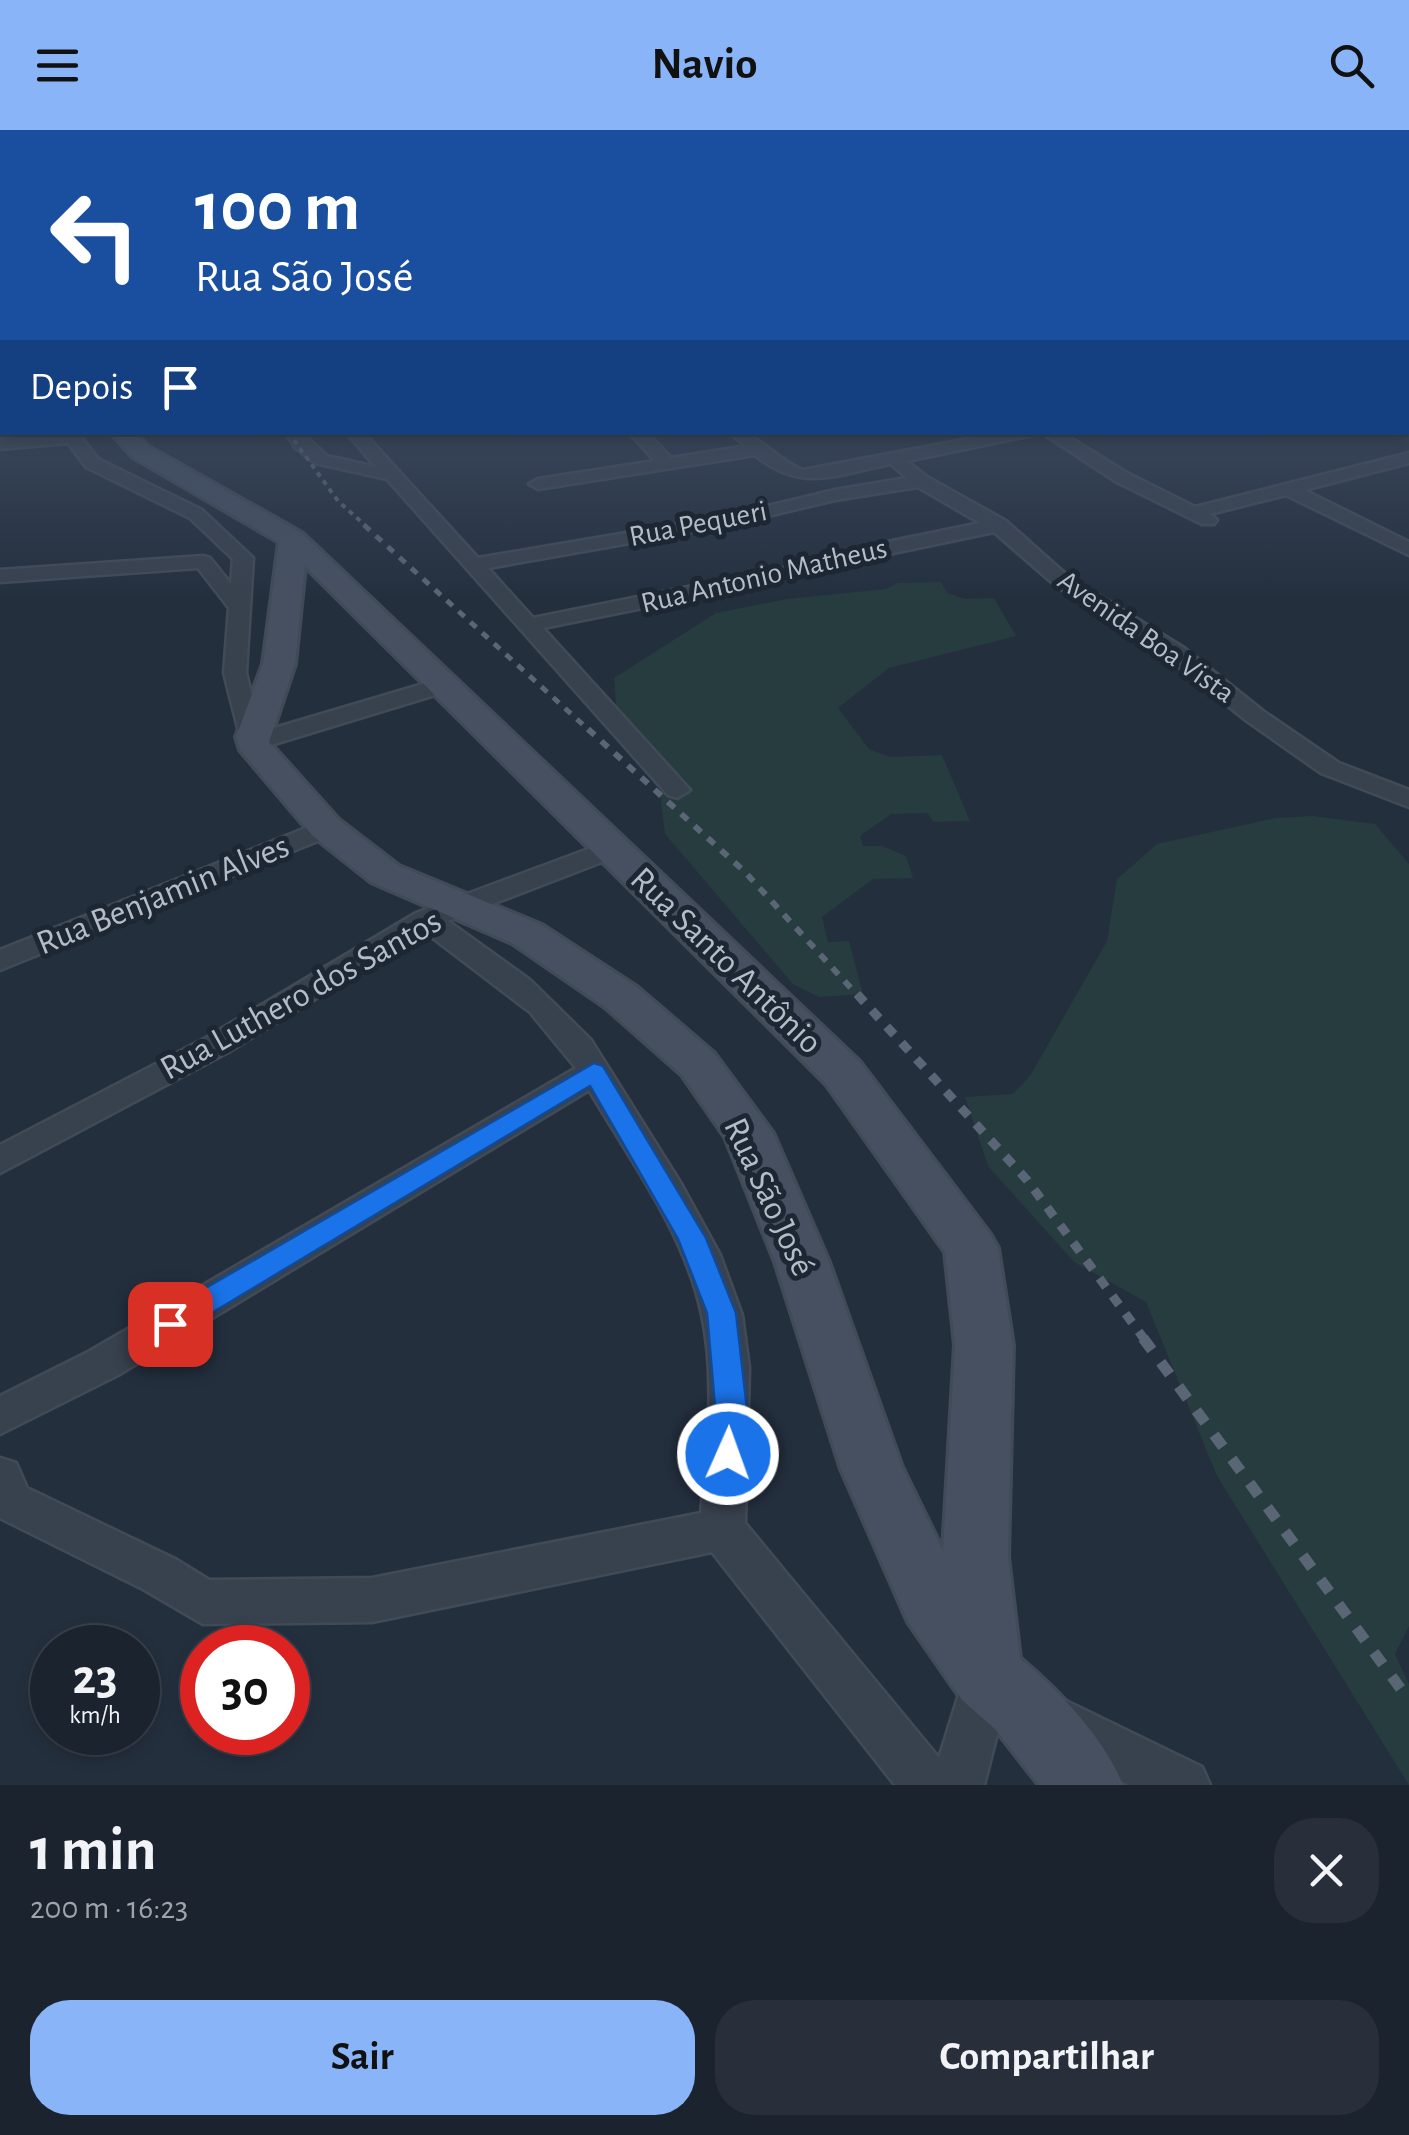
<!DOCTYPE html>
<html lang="pt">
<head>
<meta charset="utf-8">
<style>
	:root { --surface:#1b232e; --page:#282f3a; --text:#f1f3f6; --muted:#a0a4aa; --line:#39404a; --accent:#8ab4f8 }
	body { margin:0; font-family:"Alegreya Sans",sans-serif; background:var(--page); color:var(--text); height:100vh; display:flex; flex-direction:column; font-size:38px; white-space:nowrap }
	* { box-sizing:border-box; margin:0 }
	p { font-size:32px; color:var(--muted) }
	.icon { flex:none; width:55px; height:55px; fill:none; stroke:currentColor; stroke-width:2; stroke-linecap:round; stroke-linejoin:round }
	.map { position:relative; height:1655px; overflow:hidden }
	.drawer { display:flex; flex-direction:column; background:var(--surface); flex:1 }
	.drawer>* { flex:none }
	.top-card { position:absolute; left:0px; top:0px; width:1410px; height:305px; box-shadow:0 5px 15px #0003,0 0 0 2px var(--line); background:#1a4fa0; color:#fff; overflow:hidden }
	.speed { position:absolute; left:30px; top:1495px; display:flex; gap:20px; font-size:50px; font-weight:700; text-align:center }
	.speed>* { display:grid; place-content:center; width:130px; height:130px; border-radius:50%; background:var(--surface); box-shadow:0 5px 15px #0003,0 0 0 2px var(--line); line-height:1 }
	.speed small { font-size:25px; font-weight:400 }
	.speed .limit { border:15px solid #d22; background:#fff; color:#111 }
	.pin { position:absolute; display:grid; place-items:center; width:85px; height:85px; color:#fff; margin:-42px; border-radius:20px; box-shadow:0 5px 15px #0006 }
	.me { position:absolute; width:110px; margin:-55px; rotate:2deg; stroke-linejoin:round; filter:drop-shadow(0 0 8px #0008) }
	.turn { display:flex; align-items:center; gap:35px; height:210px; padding:0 30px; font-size:45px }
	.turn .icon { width:130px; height:130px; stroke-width:2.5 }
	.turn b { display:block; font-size:70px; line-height:85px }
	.then { display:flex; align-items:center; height:95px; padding:0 30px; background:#0003; gap:20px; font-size:38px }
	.round { display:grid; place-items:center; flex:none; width:105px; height:105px; border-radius:40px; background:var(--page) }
	.summary { display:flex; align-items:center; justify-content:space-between; height:170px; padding:0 30px }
	h1 { font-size:60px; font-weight:700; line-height:75px }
	.cta { display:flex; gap:20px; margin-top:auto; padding:20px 30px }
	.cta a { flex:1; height:115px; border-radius:40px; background:var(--accent); color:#111; font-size:40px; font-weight:700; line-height:115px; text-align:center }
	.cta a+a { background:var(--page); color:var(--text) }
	header { display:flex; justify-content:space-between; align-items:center; height:130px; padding:0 30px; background:var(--accent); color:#111; font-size:45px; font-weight:700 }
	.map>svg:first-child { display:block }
	.green { fill:#263c3f }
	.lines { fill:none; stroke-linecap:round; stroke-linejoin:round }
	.minor-casing { stroke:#414a57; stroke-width:5 }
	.tertiary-casing { stroke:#414a57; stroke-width:4 }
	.secondary-casing { stroke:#414a57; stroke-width:6 }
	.minor { fill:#38414e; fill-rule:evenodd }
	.tertiary { fill:#38414e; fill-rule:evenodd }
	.secondary { fill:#465061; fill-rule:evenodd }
	.rail-far4 { stroke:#5a6575; stroke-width:4; stroke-dasharray:5 5; stroke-linecap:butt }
	.rail-far3 { stroke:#5a6575; stroke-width:5; stroke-dasharray:8 8; stroke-linecap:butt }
	.rail-far2 { stroke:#5a6575; stroke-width:6; stroke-dasharray:9 9; stroke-linecap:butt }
	.rail-far1 { stroke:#5a6575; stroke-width:9; stroke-dasharray:11 11; stroke-linecap:butt }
	.rail { stroke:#5a6575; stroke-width:11; stroke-dasharray:15 15; stroke-linecap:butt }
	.route { fill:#1a73e8; stroke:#114b97; stroke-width:2.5 }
	.labels { text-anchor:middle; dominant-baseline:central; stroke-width:10; stroke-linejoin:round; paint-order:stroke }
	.far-street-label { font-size:30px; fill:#b4bcc9; stroke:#1d2633 }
	.street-label { font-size:35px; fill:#b4bcc9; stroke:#1d2633 }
</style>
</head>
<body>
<header><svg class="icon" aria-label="menu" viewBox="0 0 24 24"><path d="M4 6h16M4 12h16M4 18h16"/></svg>Navio<svg class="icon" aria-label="search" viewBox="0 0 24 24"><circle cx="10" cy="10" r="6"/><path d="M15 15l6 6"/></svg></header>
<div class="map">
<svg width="1409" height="1655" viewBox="0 0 1409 1655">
	<rect width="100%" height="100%" fill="#242f3e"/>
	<path class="green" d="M941 452 947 463 965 469 994 468 1016 506 889 538 838 578 869 619 889 627 942 625 970 691 933 692 928 683 891 684 860 706 863 716H882L906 726 913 748 873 749 822 787 828 812 849 811 863 864 819 867 793 854 665 704 656 628 617 587 614 548 716 483 787 469 886 459 898 453Z
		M1312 686 1375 694 1409 734V1496L1395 1524 1409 1554V1655L1217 1346 1146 1172 1074 1132 988 1036 965 967 1013 964 1030 946 1107 811 1117 749 1157 714 1275 688Z"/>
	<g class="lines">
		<defs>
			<path id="minor" d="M1408 265H1409V275L1408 274Z
				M77 302 98 329 202 380 253 428 246 543 261 602 440 549 451 556 448 561 261 618H243L224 543 229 478 198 438 0 452V440L203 426 210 428 231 454 233 429 190 388 86 337 68 313 0 319V309Z
				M285 302H301L327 326 376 337 346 302H363L478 428 726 386 835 360 907 348 891 334C836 344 802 364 755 325L538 359 529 354 538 349 655 331 629 302H646L671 328 746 316 729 302C761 302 774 329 803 340L1005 302H1061L1127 343 1195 377 1409 323V333L1304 360 1409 412V425L1286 365 1210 384 1217 390 1214 394H1202L1115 351 1042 303 907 331 927 347 1006 391 1069 447 1184 518 1263 581 1339 633 1409 660V677L1321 643 1247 591 1168 528 1055 455 994 402 874 427 848 437 543 498 690 660 677 668 668 665 387 349 315 333 295 317ZM918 357 980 393 868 416 843 426 533 488 488 438 726 396 835 370Z
				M326 690 335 692 339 698 335 704 0 840V820Z
				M610 711 624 719 620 725 448 791 530 850 591 910 680 1052 720 1125 742 1185 749 1238 745 1393 939 1628 970 1529 987 1522 1004 1529 1012 1546 984 1655H895L712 1422 372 1492 203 1494 143 1459 0 1388V1328L16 1333 27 1358 175 1429 209 1450 372 1448 701 1383C707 1318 716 1249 702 1185 685 1103 631 1031 589 960L118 1245 0 1304V1266L90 1221 576 938 530 882 425 802 228 922 0 1043V1015L206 908 416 783Z
				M1064 1570 1202 1637 1210 1655H1129L1046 1613 1039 1595 1046 1577Z"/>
			<path id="tertiary" d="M1408 244H1409V254H1408Z"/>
			<path id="secondary" d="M110 302H134L149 317 302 403 860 932 990 1104 998 1118 1013 1215 1008 1427 1020 1528C1060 1562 1103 1606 1123 1655H1039L996 1600 962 1570 908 1492 841 1339 775 1132 725 1007 682 945 605 877 512 813 371 752 313 706 240 620 236 607 263 534 279 412 133 327ZM305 436 826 954 945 1122 955 1215 943 1421 902 1337 829 1132 773 1003 714 923 637 857 542 795 399 736 339 690 269 612 295 534Z"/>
		</defs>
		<use href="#minor" class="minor-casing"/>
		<use href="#tertiary" class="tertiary-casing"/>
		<use href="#secondary" class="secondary-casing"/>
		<use href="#minor" class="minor"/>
		<use href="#tertiary" class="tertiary"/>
		<use href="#secondary" class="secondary"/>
		<path class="rail-far4" d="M288 302 338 371 367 397"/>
		<path class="rail-far3" d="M364 395 591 602"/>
		<path class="rail-far2" d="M588 599 745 742 859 867"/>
		<path class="rail-far1" d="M857 864 1027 1050 1145 1210"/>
		<path class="rail" d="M1143 1208 1409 1570"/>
	</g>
	<linearGradient id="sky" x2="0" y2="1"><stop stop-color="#141a22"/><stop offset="0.51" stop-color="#3f4d63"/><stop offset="1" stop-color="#3f4d63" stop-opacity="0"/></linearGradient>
	<rect width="1409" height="470" fill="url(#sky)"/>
	<path class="route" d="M594 933 603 936 706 1108 736 1183 748 1288 745 1324 740 1335 728 1339 717 1335 712 1324 716 1288 707 1183 678 1109 590 956 180 1202 170 1206 159 1202 155 1194 159 1185Z"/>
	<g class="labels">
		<g class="far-street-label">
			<text transform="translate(698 394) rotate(-11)">Rua Pequeri</text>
			<text transform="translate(764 446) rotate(-13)">Rua Antonio Matheus</text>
			<text transform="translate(1146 507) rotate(35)">Avenida Boa Vista</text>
		</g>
		<g class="street-label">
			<text transform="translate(163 765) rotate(-22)">Rua Benjamin Alves</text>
			<text transform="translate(726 831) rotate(44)">Rua Santo Antônio</text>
			<text transform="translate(301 865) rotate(-29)">Rua Luthero dos Santos</text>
			<text transform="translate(769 1067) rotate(65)">Rua São José</text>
		</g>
	</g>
</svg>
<div class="speed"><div>23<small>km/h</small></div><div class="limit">30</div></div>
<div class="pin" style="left:170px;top:1194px;background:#d93025"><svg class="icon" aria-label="arrive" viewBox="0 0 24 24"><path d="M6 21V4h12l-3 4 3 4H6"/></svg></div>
<svg class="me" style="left:728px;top:1324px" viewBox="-20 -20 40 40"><circle r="17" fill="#1a73e8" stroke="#fff" stroke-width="3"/><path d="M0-11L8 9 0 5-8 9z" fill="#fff"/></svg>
<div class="top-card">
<div class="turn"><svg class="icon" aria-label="left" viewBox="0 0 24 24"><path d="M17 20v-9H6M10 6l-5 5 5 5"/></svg><div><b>100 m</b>Rua São José</div></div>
<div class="then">Depois<svg class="icon" aria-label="arrive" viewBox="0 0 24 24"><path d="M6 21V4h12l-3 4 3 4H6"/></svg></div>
</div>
</div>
<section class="drawer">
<div class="summary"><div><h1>1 min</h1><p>200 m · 16:23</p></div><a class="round"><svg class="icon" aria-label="close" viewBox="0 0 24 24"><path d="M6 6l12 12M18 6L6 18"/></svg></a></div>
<div class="cta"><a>Sair</a><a>Compartilhar</a></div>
</section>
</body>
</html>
